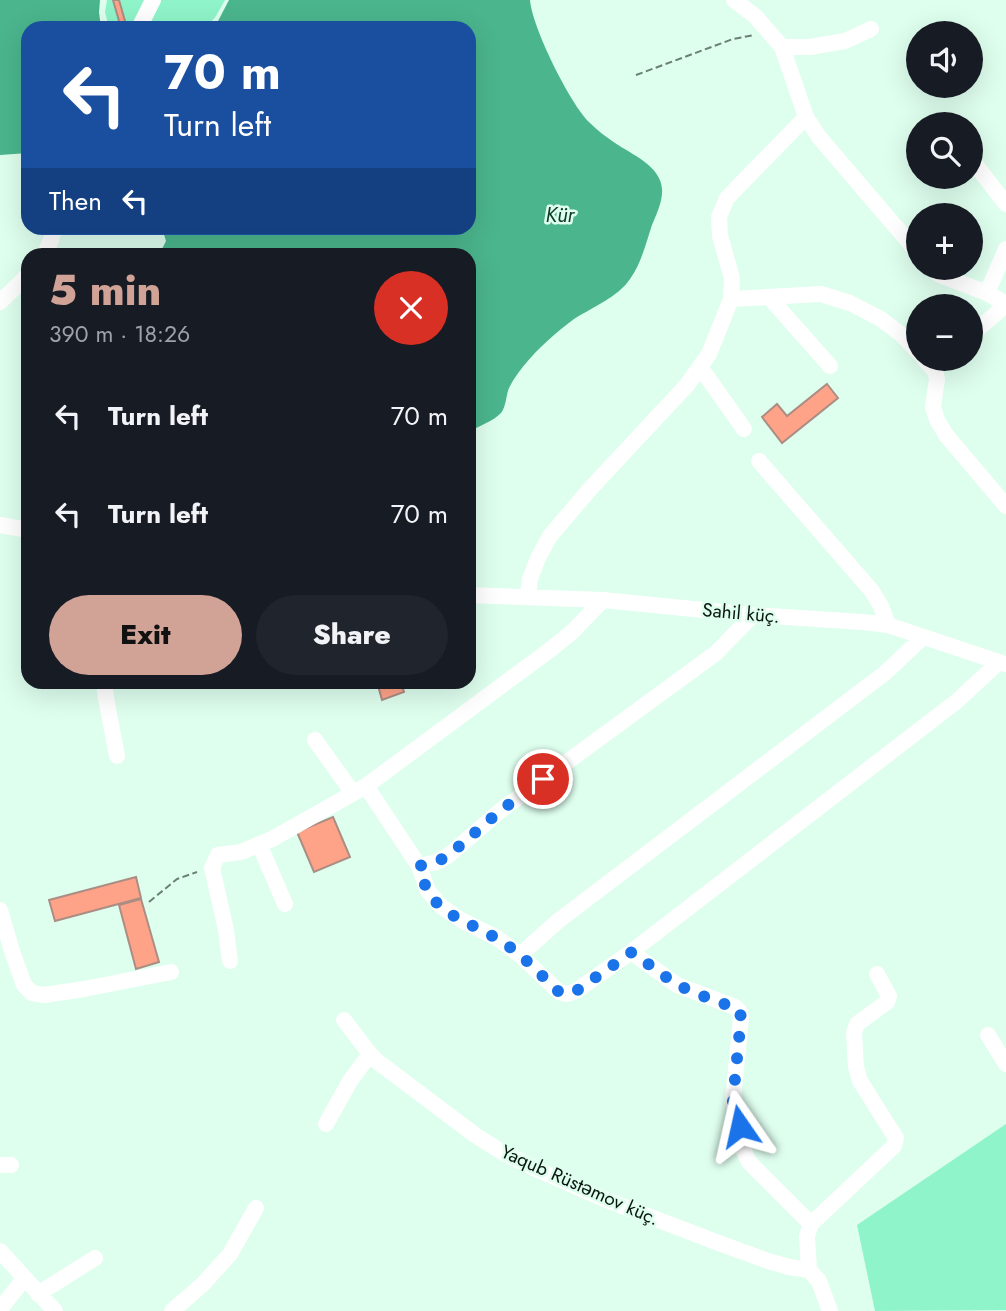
<!DOCTYPE html>
<html lang="en">
<head>
<meta charset="utf-8">
<style>
	:root { --surface:#171b24; --page:#20242c; --text:#f1f3f6; --muted:#9ea1a6; --accent:#d1a397 }
	body { margin:0; font-family:Jost,sans-serif; background:var(--page); color:var(--text); height:100vh; display:flex; flex-direction:column; font-size:26px; white-space:nowrap }
	* { box-sizing:border-box; margin:0 }
	p { font-size:23px; color:var(--muted) }
	.icon { flex:none; width:38px; height:38px; fill:none; stroke:currentColor; stroke-width:2; stroke-linecap:round; stroke-linejoin:round }
	.map { position:relative; flex:1; overflow:hidden }
	.panel { position:absolute; left:21px; top:248px; width:455px; height:441px; display:flex; flex-direction:column; background:var(--surface); border-radius:21px; box-shadow:0 7px 28px #0002 }
	.panel>* { flex:none }
	.hud { position:absolute; left:21px; top:21px; width:455px; height:214px; border-radius:21px; box-shadow:0 7px 28px #0002; background:#1a4fa0; color:#fff; overflow:hidden }
	.buttons { position:absolute; left:906px; top:21px; display:grid; gap:14px }
	.buttons a { display:grid; place-items:center; width:77px; height:77px; border-radius:50%; background:var(--surface); box-shadow:0 7px 28px #0002; font-size:35px }
	.pin { position:absolute; display:grid; place-items:center; width:60px; height:60px; color:#fff; margin:-30px; border:4px solid #fff; border-radius:50%; box-shadow:0 2px 7px #0007 }
	.me { position:absolute; width:77px; margin:-38px; rotate:349deg; stroke-linejoin:round; filter:drop-shadow(0 0 5px #0008) }
	.turn { display:flex; align-items:center; gap:24px; height:147px; padding:0 28px; font-size:32px }
	.turn .icon { width:91px; height:91px; stroke-width:2.5 }
	.turn b { display:block; font-size:49px; line-height:60px }
	.then { display:flex; align-items:center; height:66px; padding:0 28px; background:#0003; gap:14px; font-size:26px }
	.round { display:grid; place-items:center; flex:none; width:74px; height:74px; border-radius:37px; background:var(--page) }
	.headline { display:flex; align-items:center; justify-content:space-between; height:119px; padding:0 28px }
	h1 { font-size:42px; font-weight:800; line-height:52px; color:var(--accent) }
	.primary-button { display:flex; gap:14px; margin-top:auto; padding:14px 28px }
	.primary-button a { flex:1; height:80px; border-radius:42px; background:var(--accent); color:#111; font-size:28px; font-weight:800; line-height:80px; text-align:center }
	.primary-button a+a { background:var(--page); color:var(--text) }
	ul { padding:0; list-style:none }
	li { display:flex; align-items:center; gap:21px; height:98px; padding:0 28px }
	li div { flex:1 }
	li b { display:block; font-size:26px }
	li em { font-style:normal }
	.map>svg:first-child { display:block }
	.green { fill:#8ff4ca }
	.water { fill:#4bb58d }
	.building { fill:#fea388; stroke:#ab8d84; stroke-width:2 }
	.lines { fill:none; stroke-linecap:round; stroke-linejoin:round }
	.path { stroke:#6a7f75; stroke-width:2; stroke-dasharray:7 3.5; stroke-linecap:butt }
	.minor { stroke:#fff; stroke-width:16 }
	.route { stroke:#1a73e8; stroke-width:12; stroke-dasharray:0 21.6 }
	.labels { text-anchor:middle; dominant-baseline:central; stroke-width:5; stroke-linejoin:round; paint-order:stroke }
	.street-label { font-size:19px; fill:#0b1611; stroke:#defeee }
	.water-label { font-size:21px; font-style:italic; fill:#0c3b2b; stroke:#defeee }
</style>
</head>
<body>
<div class="map">
<svg width="1006" height="1311" viewBox="0 0 1006 1311">
	<rect width="100%" height="100%" fill="#defeee"/>
	<path class="green" d="M107 0H225L216 16 206 28H109L105 12Z
		M1006 1124V1310L875 1311 857 1225Z"/>
	<path class="water" d="M0 0H100L99 12 101 28H28V153L0 155Z
		M229 0H530C532 27 570 104 590 123 597 130 606 137 615 143 631 154 661 166 662 189 663 201 656 215 652 225 646 243 641 264 630 279 618 297 593 307 574 319 567 324 560 330 554 335 537 350 519 368 509 388 506 395 506 407 501 413 494 421 478 426 469 432V256L156 255 162 249 166 241 162 228H469V28H211L217 23Z"/>
	<path class="building" d="M113 0H119L127 28H121Z
		M827 384 838 398 782 443 762 417 777 404 787 416Z
		M377 682H401L404 692 382 700Z
		M333 817 350 857 314 872 297 832Z
		M136 877 141 898 55 921 49 900Z
		M141 899 159 962 136 969 119 905Z"/>
	<g class="lines">
		<path class="path" d="M636 75 733 39 754 35
			M149 902 177 879 197 872"/>
		<path class="minor" d="M734 0 755 16 782 47 806 117 819 137 919 254
			M139 28 153 0
			M782 47H810L845 41 871 29
			M971 159 1006 204
			M44 256 51 240 54 228
			M930 268 940 275 987 293 1006 304
			M987 293 1006 249
			M769 297 830 366
			M731 299 821 294 850 303 881 319 903 336 919 353
			M0 302 28 275
			M971 335 1006 305
			M924 359 935 371 937 379 933 407 937 420 946 435 1006 506
			M700 367 744 429
			M759 461 871 590 881 606 888 625
			M0 525 28 530
			M469 595 603 600 753 615 863 622 888 625 1005 664
			M528 596 530 579 538 558 550 536 590 489 687 385 709 354 731 299 732 278 720 236 719 217 727 198 806 117
			M104 682 106 698 117 756
			M315 740 353 793
			M366 786 419 866 428 891 442 907 461 920 497 938 520 955 559 992 567 994 576 991 631 952 957 701 998 663
			M259 844 285 904
			M419 866 437 862 449 855 500 811 716 653 753 615
			M0 910 12 951 24 985 32 993 44 995 84 989 171 972
			M631 952 677 985 735 1007 740 1012 741 1018 733 1099C733 1107 737 1113 739 1122 743 1135 741 1150 749 1162L811 1224 807 1236 809 1270
			M520 955 558 921 885 673 922 638
			M230 961 226 930 212 868 218 855 241 852 272 839 366 786 551 649 572 632 603 600
			M344 1020 370 1054 378 1062 475 1135 502 1152 536 1169 604 1199 716 1242 768 1261 789 1267 809 1270 819 1281 830 1311
			M988 1035 1006 1064
			M326 1124 350 1081 370 1054
			M0 1165H11
			M811 1224 894 1146 896 1138 860 1081 856 1067 854 1033 857 1024 887 1002 889 996 877 974
			M0 1251 55 1311
			M38 1294 95 1258
			M0 1309 24 1279
			M172 1311 203 1284 230 1254 256 1208"/>
	</g>
	<g class="lines">
		<path class="route" d="M543 779 500 811 449 855 437 862 419 866C422 874 424 884 428 892 443 916 473 924 496 938 520 952 539 973 559 992L567 994 576 991 632 952 677 985 717 1002 736 1007 740 1012 741 1018 733 1099V1108L740 1126"/>
	</g>
	<g class="labels">
		<g class="street-label">
			<text transform="translate(741 613) rotate(5)">Sahil küç.</text>
			<text transform="translate(580 1185) rotate(24)">Yaqub Rüstəmov küç.</text>
		</g>
		<g class="water-label">
			<text x="560" y="215">Kür</text>
		</g>
	</g>
</svg>
<div class="buttons">
<a><svg class="icon" aria-label="sound" viewBox="0 0 24 24"><path d="M4 9h4l5-4v14l-5-4H4zM17 9q2 3 0 6"/></svg></a>
<a><svg class="icon" aria-label="search" viewBox="0 0 24 24"><circle cx="10" cy="10" r="6"/><path d="M15 15l6 6"/></svg></a>
<a>+</a>
<a>−</a>
</div>
<div class="pin" style="left:543px;top:779px;background:#d93025"><svg class="icon" aria-label="arrive" viewBox="0 0 24 24"><path d="M6 21V4h12l-3 4 3 4H6"/></svg></div>
<svg class="me" style="left:740px;top:1126px" viewBox="-20 -20 40 40"><path d="M0-17L14 15 0 8-14 15z" fill="#1a73e8" stroke="#fff" stroke-width="4"/></svg>
<div class="hud">
<div class="turn"><svg class="icon" aria-label="left" viewBox="0 0 24 24"><path d="M17 20v-9H6M10 6l-5 5 5 5"/></svg><div><b>70 m</b>Turn left</div></div>
<div class="then">Then<svg class="icon" aria-label="left" viewBox="0 0 24 24"><path d="M17 20v-9H6M10 6l-5 5 5 5"/></svg></div>
</div>
<section class="panel">
<div class="headline"><div><h1>5 min</h1><p>390 m · 18:26</p></div><a class="round" style="background:#d93025;color:#fff"><svg class="icon" aria-label="close" viewBox="0 0 24 24"><path d="M6 6l12 12M18 6L6 18"/></svg></a></div>
<ul>
<li><svg class="icon" aria-label="left" viewBox="0 0 24 24"><path d="M17 20v-9H6M10 6l-5 5 5 5"/></svg><div><b>Turn left</b></div><em>70 m</em></li>
<li><svg class="icon" aria-label="left" viewBox="0 0 24 24"><path d="M17 20v-9H6M10 6l-5 5 5 5"/></svg><div><b>Turn left</b></div><em>70 m</em></li>
</ul>
<div class="primary-button"><a>Exit</a><a>Share</a></div>
</section>
</div>
</body>
</html>
